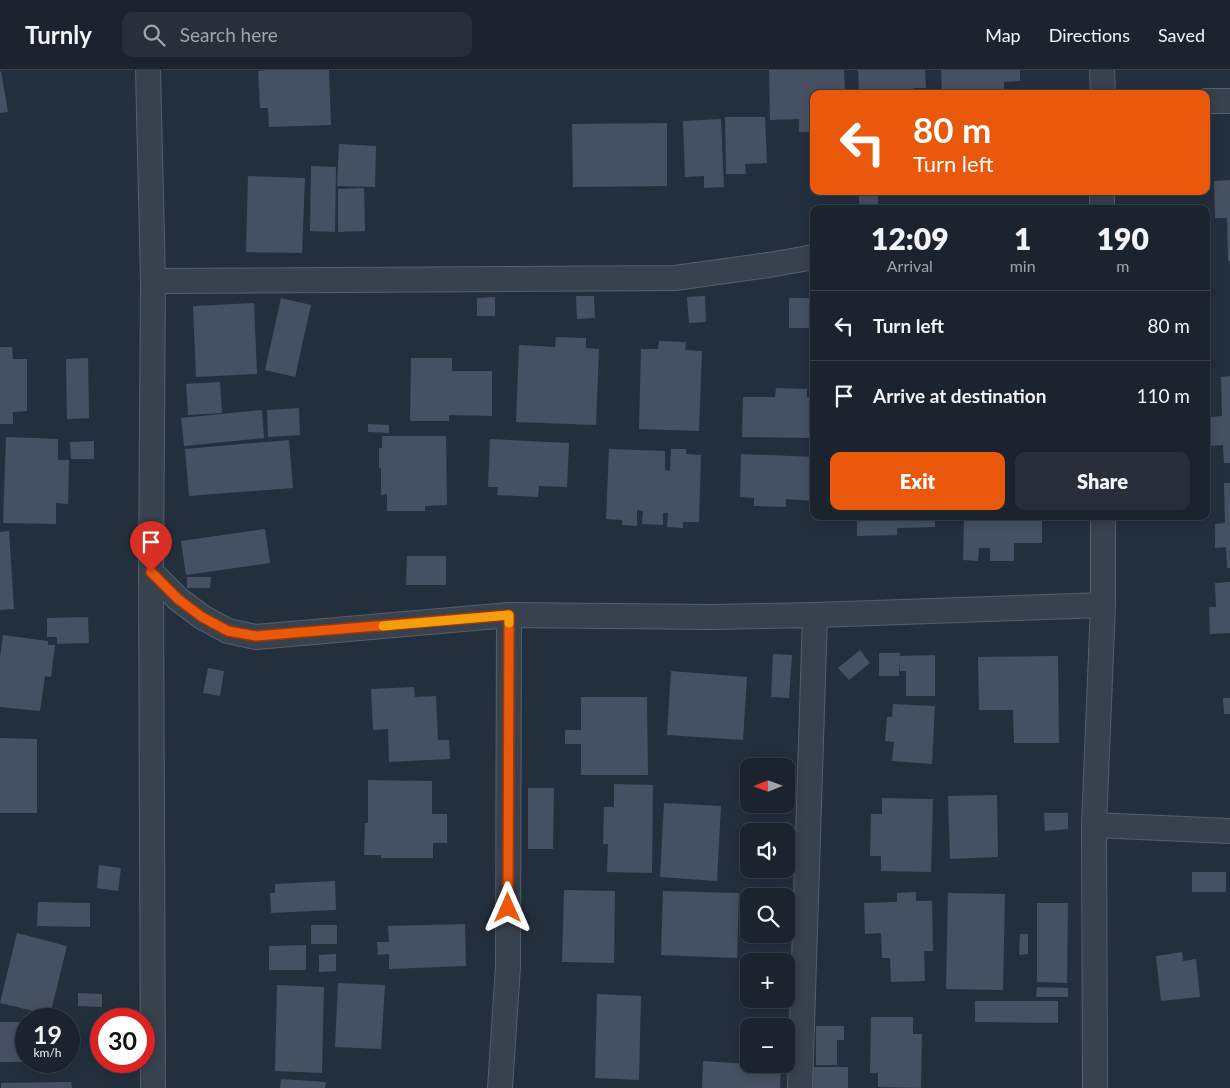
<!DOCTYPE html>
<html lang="en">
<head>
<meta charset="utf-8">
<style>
	:root { --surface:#1b232e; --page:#282f3a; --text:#f1f3f6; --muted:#a0a4aa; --line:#39404a; --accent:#ea580c }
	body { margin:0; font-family:Lato,sans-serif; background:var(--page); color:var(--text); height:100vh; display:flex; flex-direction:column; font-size:19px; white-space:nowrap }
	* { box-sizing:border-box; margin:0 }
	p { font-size:16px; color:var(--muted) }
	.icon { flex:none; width:28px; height:28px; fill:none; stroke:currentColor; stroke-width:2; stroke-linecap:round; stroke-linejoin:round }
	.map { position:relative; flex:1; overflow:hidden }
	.drawer { position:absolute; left:810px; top:135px; width:400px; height:315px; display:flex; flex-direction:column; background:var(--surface); border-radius:10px; box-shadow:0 2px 12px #0003,0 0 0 1px var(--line) }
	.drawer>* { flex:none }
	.banner { position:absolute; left:810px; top:20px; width:400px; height:105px; border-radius:10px; box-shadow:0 2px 12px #0003,0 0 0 1px var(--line); background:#ea580c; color:#fff; overflow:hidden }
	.needle { width:32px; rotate:269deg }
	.buttons { position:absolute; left:740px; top:688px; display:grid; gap:10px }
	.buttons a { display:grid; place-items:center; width:55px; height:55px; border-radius:10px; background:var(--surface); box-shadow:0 2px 12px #0003,0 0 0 1px var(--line); font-size:25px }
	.speed { position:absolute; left:15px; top:938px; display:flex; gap:10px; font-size:25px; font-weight:700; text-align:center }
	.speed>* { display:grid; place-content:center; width:65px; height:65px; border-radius:50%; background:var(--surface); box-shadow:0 2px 12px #0003,0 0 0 1px var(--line); line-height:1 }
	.speed small { font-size:12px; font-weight:400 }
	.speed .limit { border:8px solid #d22; background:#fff; color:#111 }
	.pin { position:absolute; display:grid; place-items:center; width:42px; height:42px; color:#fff; margin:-51px -21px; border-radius:50% 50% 50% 0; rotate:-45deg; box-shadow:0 0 5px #0007 }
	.pin .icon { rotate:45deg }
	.me { position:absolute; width:55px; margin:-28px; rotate:0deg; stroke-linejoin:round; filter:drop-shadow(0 0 4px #0008) }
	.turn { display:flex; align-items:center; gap:18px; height:105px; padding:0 20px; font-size:22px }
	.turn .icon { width:65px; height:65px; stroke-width:2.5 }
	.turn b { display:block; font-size:35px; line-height:42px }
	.eta { display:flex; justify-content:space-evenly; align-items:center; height:85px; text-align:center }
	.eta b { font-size:30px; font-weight:800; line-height:35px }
	.cta { display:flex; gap:10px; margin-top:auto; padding:10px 20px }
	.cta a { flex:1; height:58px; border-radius:10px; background:var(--accent); color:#fff; font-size:20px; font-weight:800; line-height:58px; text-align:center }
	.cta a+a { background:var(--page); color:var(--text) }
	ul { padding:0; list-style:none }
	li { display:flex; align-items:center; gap:15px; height:70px; padding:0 20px; border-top:1px solid var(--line) }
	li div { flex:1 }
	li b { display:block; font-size:19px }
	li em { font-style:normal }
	header { display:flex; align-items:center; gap:30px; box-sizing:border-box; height:70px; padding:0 25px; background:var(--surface); border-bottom:1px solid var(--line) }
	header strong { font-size:24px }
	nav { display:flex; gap:28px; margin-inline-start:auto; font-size:18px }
	.search { width:350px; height:45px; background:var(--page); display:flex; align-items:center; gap:12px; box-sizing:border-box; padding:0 18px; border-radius:10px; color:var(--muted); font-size:19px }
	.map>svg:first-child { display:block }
	.building { fill:#455162 }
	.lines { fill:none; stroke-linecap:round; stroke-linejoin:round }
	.minor-casing { stroke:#565f6c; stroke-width:26 }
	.minor { stroke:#38414e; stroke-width:24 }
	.route-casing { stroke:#983908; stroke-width:12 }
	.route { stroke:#ea580c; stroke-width:9 }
	.slow { stroke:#f59e0b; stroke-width:9 }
</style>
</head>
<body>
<header>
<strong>Turnly</strong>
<div class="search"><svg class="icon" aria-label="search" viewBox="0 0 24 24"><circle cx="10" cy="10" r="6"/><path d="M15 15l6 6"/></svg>Search here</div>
<nav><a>Map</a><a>Directions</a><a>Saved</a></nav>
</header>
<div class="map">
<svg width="1230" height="1018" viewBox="0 0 1230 1018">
	<rect width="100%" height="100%" fill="#242f3e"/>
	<path class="building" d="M267 0H329L331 55 269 57 268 38H260L258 1Z
		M769 0H844L845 24H814V62H799V49L770 50Z
		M858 0H925L926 18H913V24H894V19L859 21Z
		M941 0H1020V11L1004 12V24H942Z
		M1 1 8 42 0 43V2Z
		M725 47H765L767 93 745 94 746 104H726Z
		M721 49 724 117 704 118V106L685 107 683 51Z
		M667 53V116L573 117 572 54Z
		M339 74 376 76 375 117 337 116Z
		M311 96 336 97 335 162 310 161Z
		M248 106 305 108 302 183 246 182Z
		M1230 110V191H1228L1227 148H1215L1214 111Z
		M364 118 365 161 338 162V119Z
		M878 124V139H859V125Z
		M576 226H594L595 248 577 249Z
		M705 226 706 252 689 253 687 227Z
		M495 227V246H477V228Z
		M281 228 311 235 295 307 265 300Z
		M789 228H814V258H789Z
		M254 233 257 304 196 307 193 236Z
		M556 267 586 268V278L599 279 596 355 516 352 519 275 555 277Z
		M659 271 686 272 685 280 702 281 699 361 639 359 641 279H658Z
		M0 277H12L13 289H27V341L13 342V354H0Z
		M88 288 89 348 67 349 66 289Z
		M411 288H452V301H492V346L449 345V351H410Z
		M1230 306V393H1224L1223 375 1209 376V347L1222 346 1221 307Z
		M220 312 222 343 188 345 186 314Z
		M776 318 807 319V327L814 328V368L742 367 743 327H775Z
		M299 338 300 365 268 367 267 340Z
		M262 340 264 368 184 376 181 348Z
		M368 354 389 355V363L368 362Z
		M382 366H446L447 435 425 436V441H387V424L381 425V398H379V378H382Z
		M6 367 58 369V390H69L68 434 56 433V454L3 453Z
		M490 369 569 373 567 417 539 416 538 427 497 425 498 417H488Z
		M289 370 293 418 189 426 185 379Z
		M94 371V389H71L70 372Z
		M609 379 665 381V400L670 401 671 379H686V384L701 385 699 452H683V458L667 457 668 443H663V455L642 454 643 441 637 440V456L622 455V450L606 449Z
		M741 384 814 387V431L786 429V437L754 436V428L740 427Z
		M1224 413H1230V498H1227L1226 477 1215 478V454L1225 453Z
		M857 446H935V457L897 458V465L857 466Z
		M964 446H1042V473H1014V491H990V478H979L978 491 963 490Z
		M265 459 270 493 186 505 181 471Z
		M9 461 14 539 0 540V462Z
		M407 486H446V515H406Z
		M187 507H211L210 518H187Z
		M1230 512V563L1210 564 1209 537H1216L1215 513Z
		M88 547 89 573 57 574V567H47V548Z
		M3 565 48 571V575H55L51 607 45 606 40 641 0 637V587Z
		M860 580 870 593 849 610 838 598Z
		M879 583H900V586L935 585V626H906V601H900V589L899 606H879Z
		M773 584 792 585 789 628 771 627Z
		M1058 586 1059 673H1014L1013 640H979L978 587Z
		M208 598 224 601 220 626 203 623Z
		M671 601 747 607 743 670 667 665Z
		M414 617 415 627 436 626 438 670H449L450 689 389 692 388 659 373 660 371 619Z
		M581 627H647L648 705H581V674H565V660H581Z
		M1223 628H1230V644H1224Z
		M893 634 935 636 932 694 892 691 894 672 885 671 887 647H892Z
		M0 668 37 669V743H0Z
		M368 710 432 711V744H447V773H433V788H381V785H364L365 753H368Z
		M614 714 653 715 652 803 607 802 608 774H603L604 737H614Z
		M528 718H554L553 779H528Z
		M997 725 998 787 950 789 948 726Z
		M882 728 933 729 931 802 881 801V786H870L871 744H882Z
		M664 733 721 736 717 811 660 807Z
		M1044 743H1068V759L1045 761Z
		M99 795 121 798 118 821 97 818Z
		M1192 802H1226V822H1192Z
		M335 811 336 840 271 843 270 823H275V814Z
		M564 820 615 821 614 893 562 892Z
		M663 821 739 823 737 888 661 885Z
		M916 822V831H932L933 881H924L925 911 891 912 890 888H882L881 863 865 864 864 833 897 832V823Z
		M948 823 1005 824 1003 920 946 919Z
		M38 832 90 833V857L37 856Z
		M1037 833H1068L1067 913 1037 912Z
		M465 854 466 896 389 899V884L378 885 377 872H389L388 856Z
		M311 855H337V874H311Z
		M17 863 67 876 50 945 0 933Z
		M1020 864H1028V884L1019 885Z
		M306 875V900H269V876Z
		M1182 882 1183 891 1196 889 1200 927 1161 931 1156 886Z
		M336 884V901L319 902V885Z
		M338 913 385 915 381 979 335 977Z
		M277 915 324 917 322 1003 275 1001Z
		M1037 917 1068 918V927H1036Z
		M78 923 102 924V937L78 936Z
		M597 924 641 926 639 1010 595 1008Z
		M975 931H1058V953L975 952Z
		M871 947H913V964H922L921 1018 878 1017V1003H870Z
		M0 952H26V992H0Z
		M816 956H844V970H837V995H816Z
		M30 991H70V996L30 997Z
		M703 991 781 996 780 1018H702Z
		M813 997H848V1018H812Z
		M281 1009 326 1012 325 1018H280Z
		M71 1012 72 1018H1V1013Z"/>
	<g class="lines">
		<defs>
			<path id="minor" d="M148 0 153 211 151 502 153 1018
				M1102 0 1103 24
				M1206 31H1230
				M1102 139V121
				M153 211 675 208 769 195 814 187
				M151 502 178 529 202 547 228 561 256 567 509 545 712 547 815 545 1103 535
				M1094 755 1230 761
				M500 1018 508 896 509 545
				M800 1018 815 545
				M1095 1018 1094 755 1103 535V446"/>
		</defs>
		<use href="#minor" class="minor-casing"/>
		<use href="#minor" class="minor"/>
	</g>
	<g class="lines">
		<defs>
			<path id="route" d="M151 502 178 529 202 547 228 561 256 566 509 545 508 838"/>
		</defs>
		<use href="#route" class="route-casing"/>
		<use href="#route" class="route"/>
		<path class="slow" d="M383 556 509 545V553"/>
	</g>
</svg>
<div class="buttons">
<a><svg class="needle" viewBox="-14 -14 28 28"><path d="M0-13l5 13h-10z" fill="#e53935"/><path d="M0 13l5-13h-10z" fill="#a0a4aa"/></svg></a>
<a><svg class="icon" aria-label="sound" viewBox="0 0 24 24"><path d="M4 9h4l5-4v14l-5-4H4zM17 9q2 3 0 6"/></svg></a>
<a><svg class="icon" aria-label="search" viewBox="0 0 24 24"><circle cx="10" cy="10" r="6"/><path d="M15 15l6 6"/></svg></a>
<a>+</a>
<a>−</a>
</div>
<div class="speed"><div>19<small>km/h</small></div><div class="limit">30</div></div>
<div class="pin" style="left:151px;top:502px;background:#d93025"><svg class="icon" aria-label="arrive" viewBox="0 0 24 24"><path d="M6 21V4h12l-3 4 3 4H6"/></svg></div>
<svg class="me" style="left:508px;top:838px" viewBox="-20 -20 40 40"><path d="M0-17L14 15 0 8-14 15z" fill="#ea580c" stroke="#fff" stroke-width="4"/></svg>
<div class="banner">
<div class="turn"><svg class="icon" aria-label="left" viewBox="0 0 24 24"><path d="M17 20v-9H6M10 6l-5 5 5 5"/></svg><div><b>80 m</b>Turn left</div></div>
</div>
<section class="drawer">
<div class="eta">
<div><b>12:09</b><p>Arrival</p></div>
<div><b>1</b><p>min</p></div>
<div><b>190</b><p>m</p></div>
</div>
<ul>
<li><svg class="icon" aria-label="left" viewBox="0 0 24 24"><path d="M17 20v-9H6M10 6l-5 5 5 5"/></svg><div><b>Turn left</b></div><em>80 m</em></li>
<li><svg class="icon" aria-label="arrive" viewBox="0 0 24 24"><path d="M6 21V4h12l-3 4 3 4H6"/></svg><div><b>Arrive at destination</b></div><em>110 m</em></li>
</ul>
<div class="cta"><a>Exit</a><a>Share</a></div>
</section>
</div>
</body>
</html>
